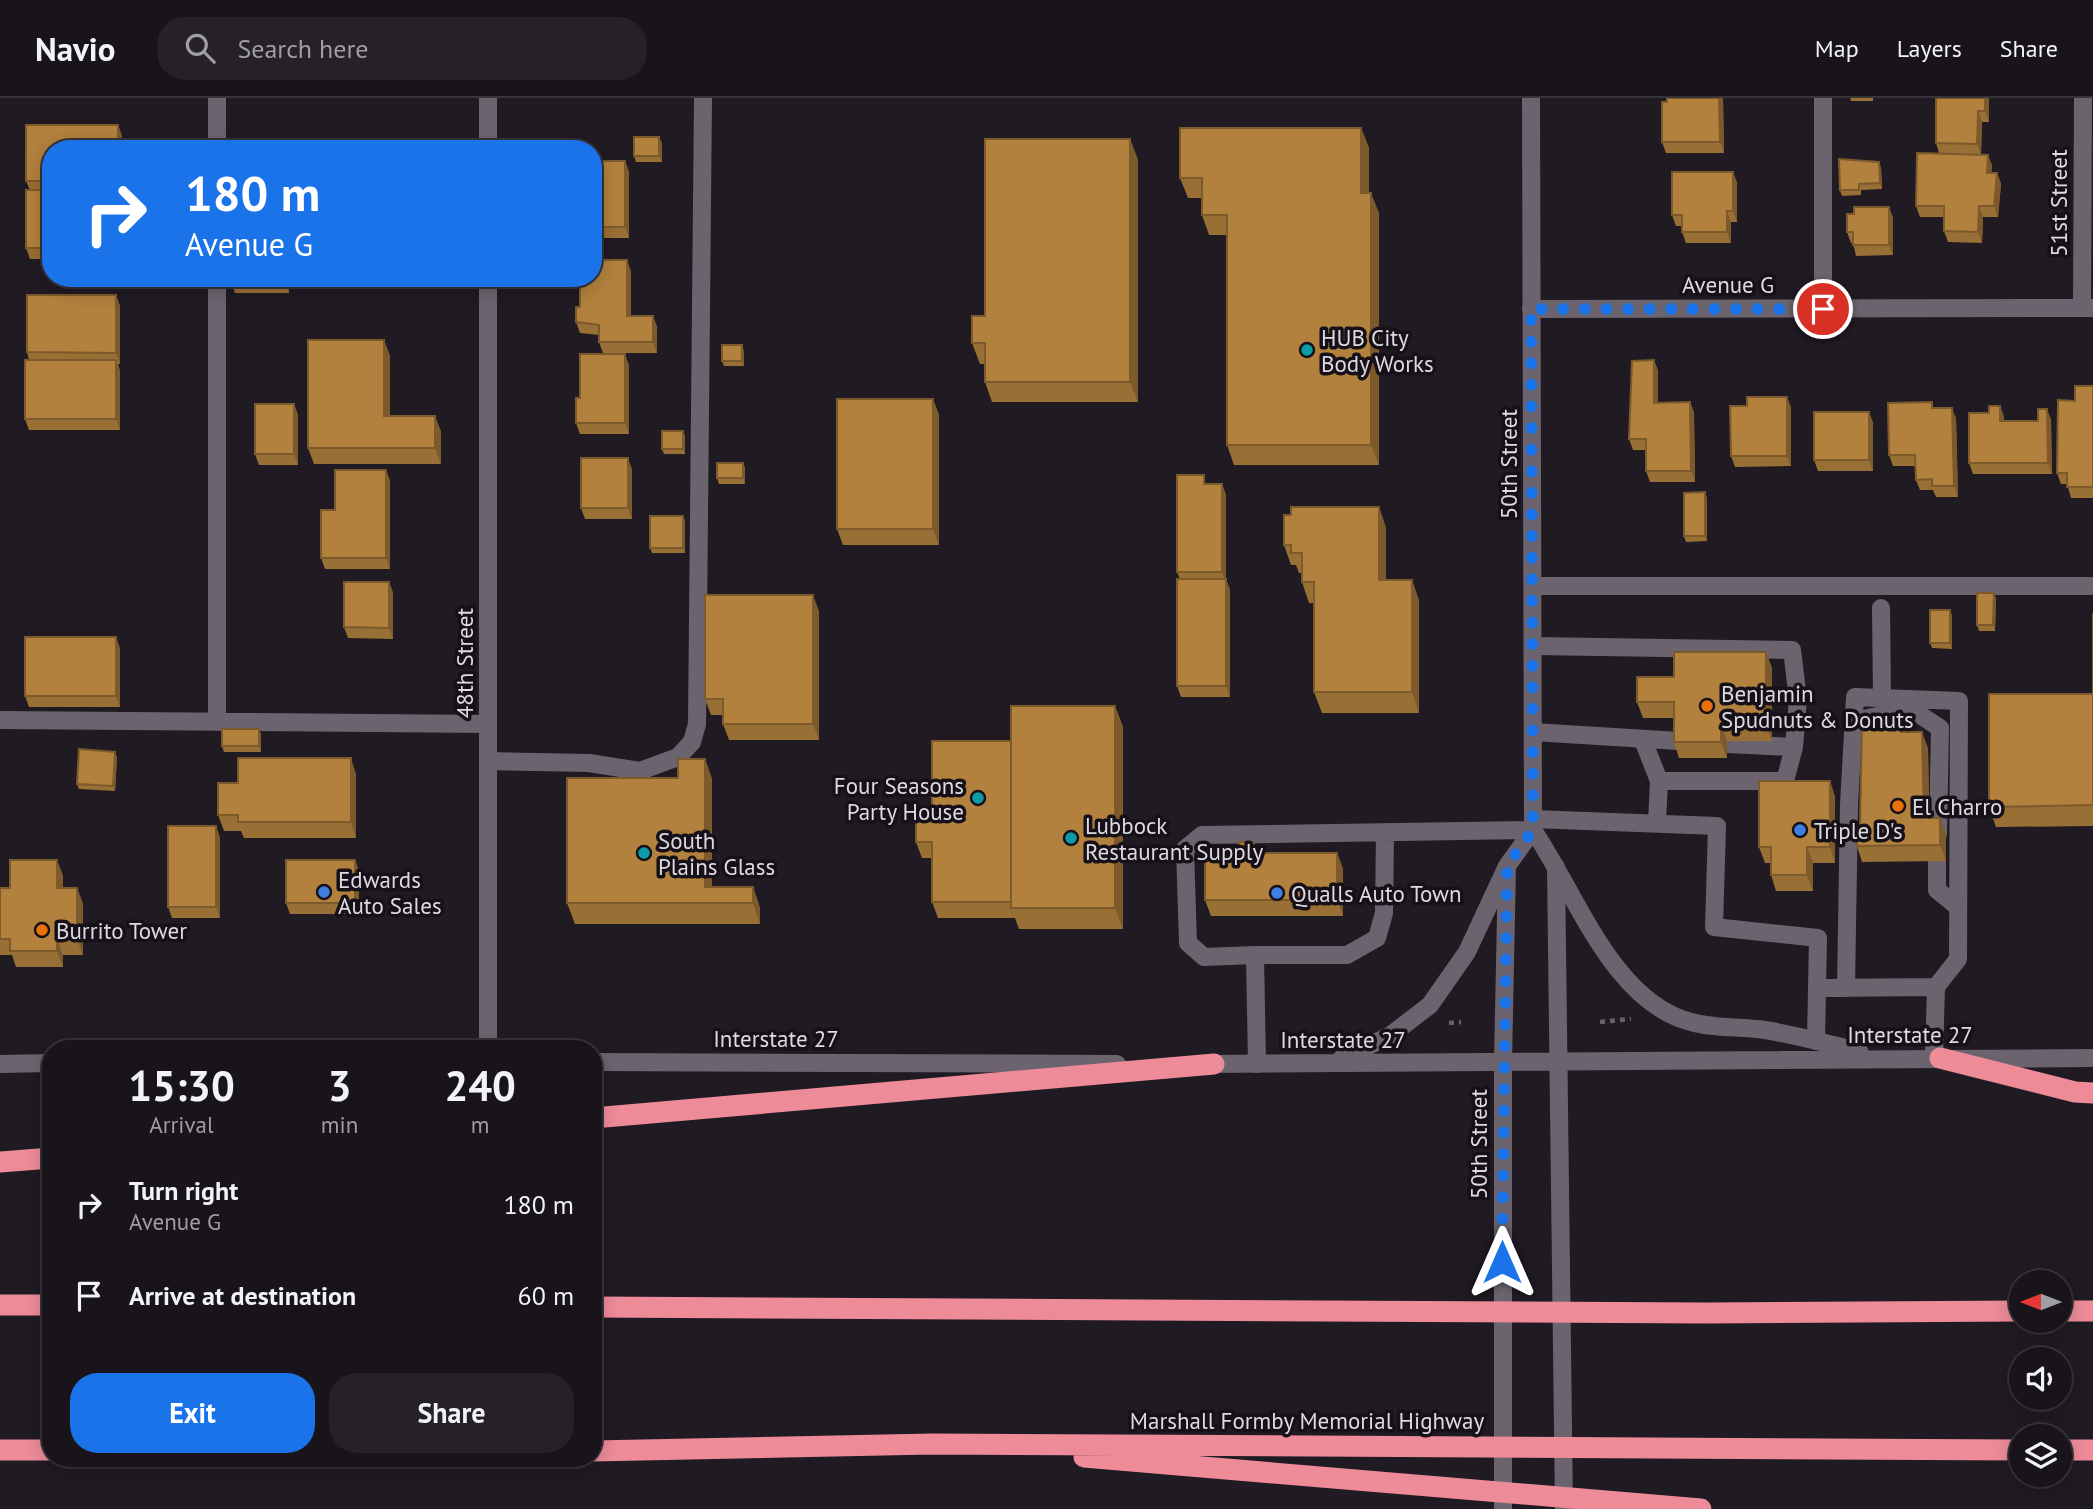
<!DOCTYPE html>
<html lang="en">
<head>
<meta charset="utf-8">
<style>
	:root { --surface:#18141a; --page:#252127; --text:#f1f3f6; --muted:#9f9ea2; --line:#363339; --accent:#1a73e8 }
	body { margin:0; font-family:"PT Sans",sans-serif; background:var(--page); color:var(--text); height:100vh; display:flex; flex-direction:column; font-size:26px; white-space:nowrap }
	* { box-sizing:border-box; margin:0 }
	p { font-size:23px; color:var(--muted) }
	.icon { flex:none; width:38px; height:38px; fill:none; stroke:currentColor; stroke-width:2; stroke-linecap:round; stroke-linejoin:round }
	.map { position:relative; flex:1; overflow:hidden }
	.panel { position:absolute; left:42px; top:942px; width:560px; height:427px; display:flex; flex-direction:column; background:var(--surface); border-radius:28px; box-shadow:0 4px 18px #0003,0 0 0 2px var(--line) }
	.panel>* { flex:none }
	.banner { position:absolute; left:42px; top:42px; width:560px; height:147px; border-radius:28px; box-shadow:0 4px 18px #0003,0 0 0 2px var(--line); background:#1a73e8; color:#fff; overflow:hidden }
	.needle { width:46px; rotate:270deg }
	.buttons { position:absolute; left:2009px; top:1172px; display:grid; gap:14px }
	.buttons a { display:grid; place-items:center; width:63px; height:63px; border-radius:50%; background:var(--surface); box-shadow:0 4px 18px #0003,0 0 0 2px var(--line); font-size:35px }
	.pin { position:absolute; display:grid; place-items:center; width:60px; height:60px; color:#fff; margin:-30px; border:4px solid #fff; border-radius:50%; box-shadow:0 2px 7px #0007 }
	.me { position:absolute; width:77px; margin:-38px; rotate:0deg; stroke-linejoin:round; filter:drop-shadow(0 0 5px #0008) }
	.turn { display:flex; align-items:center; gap:24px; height:147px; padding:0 28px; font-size:32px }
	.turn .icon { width:91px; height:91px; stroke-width:2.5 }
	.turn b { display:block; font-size:49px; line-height:60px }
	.eta { display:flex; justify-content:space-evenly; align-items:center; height:119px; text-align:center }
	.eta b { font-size:42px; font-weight:800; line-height:49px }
	.cta { display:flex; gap:14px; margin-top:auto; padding:14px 28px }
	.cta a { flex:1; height:80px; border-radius:28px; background:var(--accent); color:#fff; font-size:28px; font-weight:800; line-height:80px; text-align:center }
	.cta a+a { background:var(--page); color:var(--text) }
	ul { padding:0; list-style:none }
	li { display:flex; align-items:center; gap:21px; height:91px; padding:0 28px }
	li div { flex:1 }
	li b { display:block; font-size:26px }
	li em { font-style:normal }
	header { display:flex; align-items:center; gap:42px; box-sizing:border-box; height:98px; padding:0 35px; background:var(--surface); border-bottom:2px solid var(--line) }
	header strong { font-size:33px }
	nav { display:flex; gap:38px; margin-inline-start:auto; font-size:24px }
	.search { width:490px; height:63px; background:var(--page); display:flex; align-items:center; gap:18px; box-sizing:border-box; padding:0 24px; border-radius:28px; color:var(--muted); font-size:26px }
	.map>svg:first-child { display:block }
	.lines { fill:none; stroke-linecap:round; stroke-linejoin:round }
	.path { stroke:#67626a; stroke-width:4.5; stroke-dasharray:5 5; stroke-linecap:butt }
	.service { stroke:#6b646f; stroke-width:18 }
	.minor { stroke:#6b646f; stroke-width:18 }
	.secondary { stroke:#6b646f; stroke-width:18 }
	.motorway { stroke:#ed8b99; stroke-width:21 }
	.wall { fill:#986f34 }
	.shaded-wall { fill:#7c5a2b }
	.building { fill:#b1813d; stroke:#7c5a2b; stroke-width:2 }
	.route { stroke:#1a73e8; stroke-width:12; stroke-dasharray:0 21.6 }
	.culture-dot { fill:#0f9aa8; stroke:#161119; stroke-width:2.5 }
	.food-dot { fill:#e8710a; stroke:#161119; stroke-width:2.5 }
	.shop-dot { fill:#3f7fe0; stroke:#161119; stroke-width:2.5 }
	.labels { text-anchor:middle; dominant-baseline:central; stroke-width:7; stroke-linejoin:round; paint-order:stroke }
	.street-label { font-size:23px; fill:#dedae0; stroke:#161119 }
	.poi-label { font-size:23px; fill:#dedae0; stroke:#161119; text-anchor:start }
</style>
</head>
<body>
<header>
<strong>Navio</strong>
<div class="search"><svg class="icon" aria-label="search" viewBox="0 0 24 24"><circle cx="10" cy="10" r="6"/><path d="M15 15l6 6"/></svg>Search here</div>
<nav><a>Map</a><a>Layers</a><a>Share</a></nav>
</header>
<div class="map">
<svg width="2093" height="1411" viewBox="0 0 2093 1411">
	<rect width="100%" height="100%" fill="#201a23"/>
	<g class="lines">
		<path class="path" d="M1600 924 1631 921
			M1449 925 1461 924"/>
		<path class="service" d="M217 0V51
			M217 180V624
			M1823 211V0
			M1533 488H2093
			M1881 510 1882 600
			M1534 548 1792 552 1798 601 1794 649 1727 646
			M0 622 488 626
			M1533 634 1679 643
			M1643 642 1659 683H1785L1794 649
			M1863 648 1868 620 1911 611 1940 630 1938 736
			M488 663 589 665 640 673 678 659 692 644 697 626 703 0
			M1533 721 1717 728 1714 829 1818 840 1816 943
			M1657 725 1659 683
			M1937 763V792L1958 809
			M1255 857H1347L1377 840 1384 815 1385 734
			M1817 890 1936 889
			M1846 890 1849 707 1855 599 1959 603 1958 861 1936 889 1934 960
			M1257 966 1255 857 1204 859 1188 845 1185 751 1202 737 1533 732"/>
		<path class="minor" d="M488 0V51
			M488 180V950
			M2082 210 2083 0
			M1531 211 2093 210"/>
		<path class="secondary" d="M1531 0 1533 732C1575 793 1612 904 1691 924 1715 931 1741 928 1765 932 1796 937 1828 946 1859 953
			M1556 769 1564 1411
			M1341 961 1391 937 1430 907 1467 854 1507 768 1533 732
			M593 964 1117 966
			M0 966 51 965
			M1201 966 2093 960
			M1503 1411V964L1507 768"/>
		<path class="motorway" d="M1940 960 2075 994 2093 995
			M593 1020 1214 966
			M0 1064 51 1060
			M0 1207H51
			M593 1209 1706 1215 2021 1213
			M2060 1213H2093
			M0 1352H51
			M2060 1352H2093
			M593 1353 932 1346 2021 1352
			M1084 1359 1701 1411"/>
	</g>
	<path class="wall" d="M1723 0 1724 55H1666L1662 44Z
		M1850 0H1873V3H1851Z
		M1989 0V24H1982L1981 56 1992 67 1991 75H1997L2001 86 1998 119H1983L1982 145 1948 144 1944 133V119H1920L1916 108 1939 55 1936 45Z
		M26 27H118L122 38V51H51V161H30L26 150V92H30L26 83Z
		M1361 30 1369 50V95L1379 115V367H1234L1227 347V137H1209L1202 117V100H1188L1180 80Z
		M1130 41 1138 62V304H992L985 284V266H980L972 245 985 218Z
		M662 45V64H636L634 58Z
		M593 63H625L629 74V140H593Z
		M1881 70 1882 91 1861 92V97L1842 98 1840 92Z
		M1733 74 1737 85V124H1731V145H1686L1682 134V128H1676L1672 117Z
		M1889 109 1893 120V157L1856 158 1853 145H1851L1847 134 1854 116Z
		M631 173V218H653L657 229V255H603L599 244V237L580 235 576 224 580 209Z
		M230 180H289V195H235Z
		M116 197 120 208V266H118L120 273V332H29L25 321 29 262 27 254Z
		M384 242 390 258V318H435L441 334V366H314L308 350Z
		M744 253V268H724L722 263Z
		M1654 262 1658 273V305L1690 304 1694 315 1695 384H1650L1646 373V352H1633L1629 341Z
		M629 267V336H580L576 325 580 300Z
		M2093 288V400H2071L2067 386H2061L2057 375 2075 303Z
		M1787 299 1791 310V368L1735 369 1731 358 1747 308Z
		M933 301 939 317V447H843L837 431Z
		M294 306 298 317V367H259L255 356Z
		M2000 308 2004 319V323H2038L2051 321 2052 376H1973L1969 365Z
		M1934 310 1956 320 1958 399H1936L1933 392H1920L1916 382 1915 368H1893L1889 357Z
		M1869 314 1873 325V373H1818L1814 362Z
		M683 333 685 338V356H664L662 351Z
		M743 365 745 370V386H719L717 380Z
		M632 371V421H585L581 410Z
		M386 372 390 383V471H325L321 460 335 412Z
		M1222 386 1226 397V481L1230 492V599H1181L1177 588 1180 481 1177 474Z
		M1707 400V443L1686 444 1684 438Z
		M1379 409 1386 430V482H1412L1419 503V615H1322L1314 594V505H1309L1302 484V475H1299L1296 467H1291L1284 447 1291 417Z
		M683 418 685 423V455H652L650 450Z
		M389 484 393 495V541L348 540 344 529Z
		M1994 495 1996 501 1995 533H1979L1977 527Z
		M819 513V642H729L723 626V617H711L705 601Z
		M2093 515V728L1996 729 1989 709 2093 596Z
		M1952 517V551L1932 550 1930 545Z
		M120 550V609H29L25 598Z
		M1766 554 1772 570V643H1727V660H1679L1674 644V620H1643L1637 604 1674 579Z
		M1115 608 1123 629V831H1019L1015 820H938L932 804V760H922L916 744 1011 643Z
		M259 631 261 637V654H224L222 648Z
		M1907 634 1928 650 1929 720H1940L1946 736V763L1862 764 1857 748 1860 729Z
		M117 659 115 693 79 691 77 686Z
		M705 661 712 681V789H753L760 810V826H575L567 805 678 680Z
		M356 676V740H244L241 733H224L218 717 238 685Z
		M1830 683 1835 699V765H1813V793H1776L1771 777V765H1765L1759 749Z
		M220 739V820H172L168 809Z
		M1258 755H1337L1343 771V818H1211L1205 802Z
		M57 762 63 778V790H77L83 806V857H63V869H16L12 857H0V790H10Z
		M355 762 359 773V816H290L286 805Z"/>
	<path class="shaded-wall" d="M1719 0H1723L1724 55 1720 44Z
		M1985 0H1989V24L1985 13Z
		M1978 13 1982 24 1981 57 1977 46Z
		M118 27 122 38V51H118Z
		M1361 30 1369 50V115L1361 95Z
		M659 39 662 45V64L659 58Z
		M1130 41 1138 62V304L1130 284Z
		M1988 57 1992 67 1991 86 1987 75Z
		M625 63 629 74V140L625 129Z
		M1879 64 1881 70 1882 91 1880 85Z
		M1733 74 1737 85V124L1733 113Z
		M1997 75 2001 86 1998 119 1994 108Z
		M1371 95 1379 115V367L1371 347Z
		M1979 108 1983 119 1982 145 1978 134Z
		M1889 109 1893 120V157L1889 147Z
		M1727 113 1731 124V145L1727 134Z
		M627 162 631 173V229L627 218Z
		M284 180H289V195Z
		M116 197 120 208V266L116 255Z
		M653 218 657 229V255L653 244Z
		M384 242 390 258V334L384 318Z
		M742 247 744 253V268L742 263Z
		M625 256 629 267V336L625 325Z
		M116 262 120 273V332L116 321Z
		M1654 262 1658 273V316L1654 305Z
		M1787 299 1791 310V368L1787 358Z
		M933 301 939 317V447L933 431Z
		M1690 304 1694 315 1695 384 1691 373Z
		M294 306 298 317V367L294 356Z
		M2000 308 2004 319V334L2000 323Z
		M1952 310 1956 320 1958 399 1954 388Z
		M2047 311 2051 321 2052 376 2048 365Z
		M1869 314 1873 325V373L1869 362Z
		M435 318 441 334V366L435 350Z
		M683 333 685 338V356L683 351Z
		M628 360 632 371V421L628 410Z
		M743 365 745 370V386L743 380Z
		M386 372 390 383V471L386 460Z
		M1222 386 1226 397V484L1222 474Z
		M1705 394 1707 400V443L1705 438Z
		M1379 409 1386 430V503L1379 482Z
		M683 418 685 423V455L683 450Z
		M1226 481 1230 492V599L1226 588Z
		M1412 482 1419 503V615L1412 594Z
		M389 484 393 495V541L389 530Z
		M1994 495 1996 501 1995 533 1993 527Z
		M813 497 819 513V642L813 626Z
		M1950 512 1952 517V551L1950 545Z
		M116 539 120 550V609L116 598Z
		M1766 554 1772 570V643L1766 627Z
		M1115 608 1123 629V831L1115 810Z
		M1901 618 1907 634H1901Z
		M1721 627 1727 643V660L1721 644Z
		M259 631 261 637V654L259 648Z
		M1922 634 1928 650 1930 736 1924 720Z
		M115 654 117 659 115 693 113 688Z
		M351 660 356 676V740L351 724Z
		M705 661 712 681V805L705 789Z
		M1830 683 1835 699V765L1830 749Z
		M1940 720 1946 736V763L1940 747Z
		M216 728 220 739V820L216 809Z
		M1807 749 1813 765V793L1807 777Z
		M1337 755 1343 771V818L1337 802Z
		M57 762 63 778V806L57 790Z
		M355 762 359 773V816L355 805Z
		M753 789 760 810V826L753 805Z
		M77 790 83 806V857L77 841Z
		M57 841 63 857V869L57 853Z"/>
	<path class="building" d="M1667 0H1719L1720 44H1662V4H1667Z
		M1936 0H1985V13H1978L1977 46 1936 45Z
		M26 27H118V51H51V83H26Z
		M1180 30H1361V95H1371V347H1227V117H1202V80H1180Z
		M634 39H659V58H634Z
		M985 41H1130V284H985V245H972V218H985Z
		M1917 55 1988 57 1987 75H1997L1994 108H1979L1978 134 1944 133V108H1916Z
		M1839 61 1879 64 1880 85 1859 86V92H1840Z
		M593 63H625V129H593Z
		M1672 74H1733V113H1727V134H1682V117H1672Z
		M26 92H51V150H26Z
		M1854 109H1889V147H1853V134H1847V116H1854Z
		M593 162H627V218H653V244H599V227L576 224V209H580V180H593Z
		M27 197H116V255L27 254Z
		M308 242H384V318H435V350H308Z
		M722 247H742V263H722Z
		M580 256H625V325H576V300H580Z
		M25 262H116V321H25Z
		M1654 262V305L1690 304 1691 373H1646V341H1629L1632 263Z
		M2075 288H2093V389H2067V375H2057L2058 302 2075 303Z
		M1747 299H1787V358H1731L1730 308H1747Z
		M837 301H933V431H837Z
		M1932 304V310H1952L1954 388H1932V381L1916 382 1915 357H1889L1888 305Z
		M255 306H294V356H255Z
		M1989 308H2000V323H2038V311H2047L2048 365H1969V315H1989Z
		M1814 314H1869V362H1814Z
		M662 333H683V351H662Z
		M581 360H628V410H581Z
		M717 365H743V380H717Z
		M335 372H386V460H321V412H335Z
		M1177 377H1204V386H1222V474H1177Z
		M1705 394V438H1684V395Z
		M1291 409H1379V482H1412V594H1314V484H1302V455H1291V447H1284V417H1291Z
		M650 418H683V450H650Z
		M1177 481H1226V588H1177Z
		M344 484H389V530L344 529Z
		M1977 495H1994L1993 527H1977Z
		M705 497H813V626H723V601H705Z
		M1930 512H1950V545H1930Z
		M2093 515V707L1989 709V596H2093Z
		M25 539H116V598H25Z
		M1674 554H1766V627H1721V644H1674V604H1637V579H1674Z
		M1011 608H1115V810H1011Z
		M1873 618H1901V634H1922L1924 720H1940V747L1857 748V729H1860L1862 625H1873Z
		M222 631H259V648H222Z
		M932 643H1011V804H932V744H916V724H932Z
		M79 651 115 654 113 688 77 686Z
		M238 660H351V724H238V717H218V685H238Z
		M678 661H705V789H753V805H567V680H678Z
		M1759 683H1830V749H1807V777H1771V749H1759Z
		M168 728H216V809H168Z
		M1239 744H1254V755H1337V802H1205V755H1239Z
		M10 762H57V790H77V841H57V853H10V841H0V790H10Z
		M286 762H355V805H286Z"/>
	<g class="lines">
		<path class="route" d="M1502 1164 1507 768 1533 732 1531 211H1823"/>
	</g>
	<g class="culture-dot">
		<circle cx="1307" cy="252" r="7"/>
		<circle cx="978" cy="700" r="7"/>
		<circle cx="1071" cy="740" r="7"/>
		<circle cx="644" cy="755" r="7"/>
	</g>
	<g class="food-dot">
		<circle cx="1707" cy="608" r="7"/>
		<circle cx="1898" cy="708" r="7"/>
		<circle cx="42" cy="832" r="7"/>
	</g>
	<g class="shop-dot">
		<circle cx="1800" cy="732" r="7"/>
		<circle cx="324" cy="794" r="7"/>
		<circle cx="1277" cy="795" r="7"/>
	</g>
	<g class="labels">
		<g class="street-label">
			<text transform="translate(2058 105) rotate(-90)">51st Street</text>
			<text x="1728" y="186">Avenue G</text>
			<text transform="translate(1508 366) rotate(-90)">50th Street</text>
			<text transform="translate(464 565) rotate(-90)">48th Street</text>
			<text x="1910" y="936">Interstate 27</text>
			<text x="776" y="940">Interstate 27</text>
			<text x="1343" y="941">Interstate 27</text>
			<text transform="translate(1478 1046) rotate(-90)">50th Street</text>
			<text x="1307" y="1322">Marshall Formby Memorial Highway</text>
		</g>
		<g class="poi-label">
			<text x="1321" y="239">HUB City<tspan x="1321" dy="26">Body Works</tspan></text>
			<text x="1721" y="595">Benjamin<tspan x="1721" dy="26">Spudnuts &amp; Donuts</tspan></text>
			<text x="964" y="687" text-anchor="end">Four Seasons<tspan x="964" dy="26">Party House</tspan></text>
			<text x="1912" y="708">El Charro</text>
			<text x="1085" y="727">Lubbock<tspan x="1085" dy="26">Restaurant Supply</tspan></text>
			<text x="1814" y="732">Triple D's</text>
			<text x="658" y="742">South<tspan x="658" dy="26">Plains Glass</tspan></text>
			<text x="338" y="781">Edwards<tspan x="338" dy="26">Auto Sales</tspan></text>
			<text x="1291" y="795">Qualls Auto Town</text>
			<text x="56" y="832">Burrito Tower</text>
		</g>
	</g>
</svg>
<div class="buttons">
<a><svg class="needle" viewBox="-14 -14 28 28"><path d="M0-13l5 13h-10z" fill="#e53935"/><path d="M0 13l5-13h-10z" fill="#9f9ea2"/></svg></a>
<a><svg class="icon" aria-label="sound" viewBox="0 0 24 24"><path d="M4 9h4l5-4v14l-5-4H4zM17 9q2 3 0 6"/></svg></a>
<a><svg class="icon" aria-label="layers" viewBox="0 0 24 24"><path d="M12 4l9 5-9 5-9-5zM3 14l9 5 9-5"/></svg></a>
</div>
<div class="pin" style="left:1823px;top:211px;background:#d93025"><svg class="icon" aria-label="arrive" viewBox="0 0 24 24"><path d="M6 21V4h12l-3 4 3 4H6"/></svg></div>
<svg class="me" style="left:1502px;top:1164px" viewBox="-20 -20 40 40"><path d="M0-17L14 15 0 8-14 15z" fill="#1a73e8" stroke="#fff" stroke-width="4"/></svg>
<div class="banner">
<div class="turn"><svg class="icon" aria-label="right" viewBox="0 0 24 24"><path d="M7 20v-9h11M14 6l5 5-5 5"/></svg><div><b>180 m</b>Avenue G</div></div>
</div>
<section class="panel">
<div class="eta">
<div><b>15:30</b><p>Arrival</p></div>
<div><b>3</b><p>min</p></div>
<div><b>240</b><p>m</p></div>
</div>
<ul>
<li><svg class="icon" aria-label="right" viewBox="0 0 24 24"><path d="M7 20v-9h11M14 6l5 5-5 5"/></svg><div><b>Turn right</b><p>Avenue G</p></div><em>180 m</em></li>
<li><svg class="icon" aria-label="arrive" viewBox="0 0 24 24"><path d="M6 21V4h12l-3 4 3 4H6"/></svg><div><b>Arrive at destination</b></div><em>60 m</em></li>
</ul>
<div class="cta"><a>Exit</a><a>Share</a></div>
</section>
</div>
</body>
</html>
